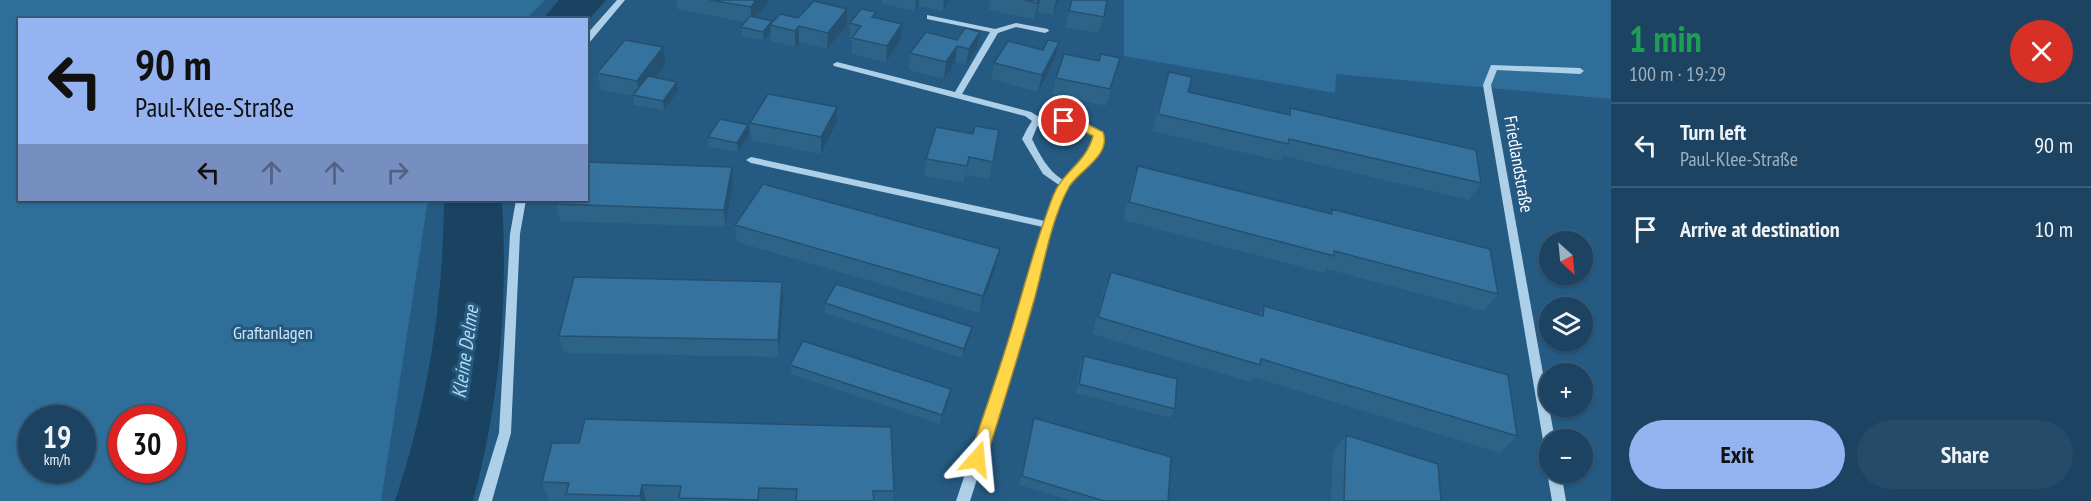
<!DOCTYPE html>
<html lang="en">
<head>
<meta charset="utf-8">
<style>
	:root { --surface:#1c4462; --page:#254b68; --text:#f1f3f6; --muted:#a0b0be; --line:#3a5c77; --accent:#95b2f1 }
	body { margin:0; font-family:"PT Sans Narrow",sans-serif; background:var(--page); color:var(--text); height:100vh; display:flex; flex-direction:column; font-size:22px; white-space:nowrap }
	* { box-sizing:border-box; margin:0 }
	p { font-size:20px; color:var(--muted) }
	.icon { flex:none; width:33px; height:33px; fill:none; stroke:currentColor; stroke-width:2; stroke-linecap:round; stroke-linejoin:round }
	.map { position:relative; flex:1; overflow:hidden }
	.details { display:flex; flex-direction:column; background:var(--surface); width:480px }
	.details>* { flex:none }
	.banner { position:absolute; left:18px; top:18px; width:570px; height:183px; border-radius:0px; box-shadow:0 2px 4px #0004,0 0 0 2px var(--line); background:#95b2f1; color:#111; overflow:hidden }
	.needle { width:39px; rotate:153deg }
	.controls { position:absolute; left:1539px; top:231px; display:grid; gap:12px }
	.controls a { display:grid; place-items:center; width:54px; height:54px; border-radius:50%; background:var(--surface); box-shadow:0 2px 4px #0004,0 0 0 2px var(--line); font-size:30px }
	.speed { position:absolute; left:18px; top:405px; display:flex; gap:12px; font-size:30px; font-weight:700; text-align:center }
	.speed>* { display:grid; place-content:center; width:78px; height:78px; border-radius:50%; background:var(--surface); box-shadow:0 2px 4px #0004,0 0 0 2px var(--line); line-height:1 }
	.speed small { font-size:15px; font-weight:400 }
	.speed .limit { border:9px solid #d22; background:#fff; color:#111 }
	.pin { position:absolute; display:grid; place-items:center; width:51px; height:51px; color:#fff; margin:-26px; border:3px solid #fff; border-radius:50%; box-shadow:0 2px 6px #0007 }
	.me { position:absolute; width:66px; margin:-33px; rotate:18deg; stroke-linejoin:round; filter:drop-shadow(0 0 4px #0008) }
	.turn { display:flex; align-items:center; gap:21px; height:126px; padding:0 18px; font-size:27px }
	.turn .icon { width:78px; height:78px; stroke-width:2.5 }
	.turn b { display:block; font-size:42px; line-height:51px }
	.lanes { display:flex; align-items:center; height:57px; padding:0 18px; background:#0003; justify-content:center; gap:30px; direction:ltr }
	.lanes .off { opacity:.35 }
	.round { display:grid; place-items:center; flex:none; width:63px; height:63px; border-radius:32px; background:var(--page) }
	.headline { display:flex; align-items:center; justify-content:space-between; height:102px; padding:0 18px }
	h1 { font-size:36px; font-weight:700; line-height:45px; color:#1e9e55 }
	.cta { display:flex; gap:12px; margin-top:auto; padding:12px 18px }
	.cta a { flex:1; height:69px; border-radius:36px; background:var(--accent); color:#111; font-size:24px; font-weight:700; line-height:69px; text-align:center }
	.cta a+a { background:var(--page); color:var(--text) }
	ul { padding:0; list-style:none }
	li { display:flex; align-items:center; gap:18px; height:84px; padding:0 18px; border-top:2px solid var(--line) }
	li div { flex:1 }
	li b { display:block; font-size:22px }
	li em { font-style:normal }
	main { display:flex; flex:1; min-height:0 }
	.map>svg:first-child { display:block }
	.green { fill:#2f6e99; fill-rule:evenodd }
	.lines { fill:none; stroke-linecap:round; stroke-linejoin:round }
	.river { fill:#1a4362; fill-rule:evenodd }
	.minor { fill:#adcfe7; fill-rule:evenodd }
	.wall { fill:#2e6388 }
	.shaded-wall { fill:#25506f }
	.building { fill:#35739e; stroke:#25506f; stroke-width:1.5 }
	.route { fill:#ffd54a; stroke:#a68a30; stroke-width:1.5 }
	.labels { text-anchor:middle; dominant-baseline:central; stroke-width:6; stroke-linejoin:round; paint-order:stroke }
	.street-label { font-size:18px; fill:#fff; stroke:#255a82 }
	.park-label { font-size:18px; fill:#d0e6f5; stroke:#255a82 }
	.water-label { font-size:20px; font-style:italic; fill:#b8d9ee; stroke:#255a82 }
</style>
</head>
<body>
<main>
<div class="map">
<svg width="1611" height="501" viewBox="0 0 1611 501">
	<rect width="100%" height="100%" fill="#255a82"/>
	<path class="green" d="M0 0H545L525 20H20V200H428L381 501H0ZM32 418H82V470H32ZM122 418H172V470H122Z
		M1124 0H1611V99L1336 74 1335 93 1124 56Z"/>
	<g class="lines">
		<path class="river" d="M559 0H606L586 23V20H542Z
			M444 200H502C508 303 500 401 473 501H395C428 402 443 304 444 200Z"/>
		<path class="minor" d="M617 0H625L589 43H586V35Z
			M927 15 995 29 1016 23 1048 29 1049 31 1045 33 1016 27 998 33 962 94 1031 112 1039 117 1044 115 1084 123 1104 135 1093 158 1068 185 1052 229 1021 342 970 501H956L1009 342 1043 227 751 163 746 160 751 157 1045 221 1059 185 1043 174 1022 139 1027 129 1032 121 1025 116 834 66 833 64 837 62 955 92 990 32 927 19ZM1045 121 1078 127 1094 136 1086 154 1063 180C1047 170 1040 155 1032 139L1037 127Z
			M1491 65 1580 68 1584 71 1580 74 1497 70 1491 85 1555 440H1550V451L1545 450 1544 446 1483 85Z
			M516 200H526L520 234 511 433 492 501H478L499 433 510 234Z
			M1550 468V472H1561L1566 501H1552L1547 472Z"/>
	</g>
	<path class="wall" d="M676 0H768V2L756 18 772 21V23L847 9V25L827 49 799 42 795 47 771 41V31L764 40 742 36 741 27 745 22 677 9Z
		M882 0H949L943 11 918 6 915 11 882 4Z
		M990 0H1059L1053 15 1037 12 1034 19 989 10Z
		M1072 0 1104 17 1099 33 1065 27Z
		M876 18 902 24 901 40 886 62 852 54V40H850V23Z
		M980 32 977 48 966 65 955 62 944 79 909 70 910 53 957 40Z
		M1120 58 1106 106 1052 94 1056 78 1099 61Z
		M1055 59 1038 92 991 79 994 63Z
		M666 64 655 77 677 82 678 91 664 110 634 105 633 96 601 90 597 73Z
		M1169 72 1188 92 1287 114 1290 108 1481 183 1469 200 1283 156 1280 161 1152 131 1163 88Z
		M750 123 836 124 821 154 751 140Z
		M999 130 989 179 966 175 964 183 924 176 926 159 973 134Z
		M749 134 738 152 709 147 708 137Z
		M1138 166 1329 213 1331 209 1498 294 1484 311 1327 269 1324 273 1123 220 1132 183Z
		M733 184 725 227 560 221 556 204Z
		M735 225 1000 249 996 266 979 313 737 242Z
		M1111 272 1259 315 1264 306 1517 436 1500 453 1253 377 1250 382 1092 334 1104 289Z
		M782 282 783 299 779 357 564 353 559 336Z
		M825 303 972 327 970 336 962 358 825 313Z
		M1084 356 1175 409 1170 418 1076 393 1080 365Z
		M790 365 949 398 940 424 791 374Z
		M1034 418 1168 501H1071L1019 485 1031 427Z
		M1346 435 1441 501H1331L1333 451Z
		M542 482 894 491 893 501H549Z"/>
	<path class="shaded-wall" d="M756 0H768V2L751 24V7Z
		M916 0H919L918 6 915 11Z
		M944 0H949L943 11Z
		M1039 0H1040L1037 12 1034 19Z
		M1056 0H1059L1053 15Z
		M847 9V25L827 49 828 33Z
		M772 21V25H770L771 31 764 40 763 32Z
		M902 24 901 40 886 62 887 46Z
		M799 26V42L795 47V31Z
		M980 32 977 48 966 65 969 49Z
		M1059 42 1055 59 1038 92 1042 75Z
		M957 46 955 62 944 79 946 62Z
		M663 47 666 64 640 97 637 81Z
		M677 82 678 91 664 110 663 101Z
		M837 107 836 124 821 154V137Z
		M748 125 749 134 738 152 737 143Z
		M969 157 966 175 964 183 967 166Z
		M732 167 733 184 725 227 724 210Z
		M1000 249 996 266 979 313 983 296Z
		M782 282 783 299 779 357 778 340Z
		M972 327 970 336 962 358 964 349Z
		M951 389 949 398 940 424 942 415Z
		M642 485 646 501H641L640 496Z"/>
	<path class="building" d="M710 0H756L751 7Z
		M1024 0H1039L1037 3Z
		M1072 0H1107L1104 17 1069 11Z
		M814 1 847 9 828 33 799 26 795 31 770 25 780 14 798 18Z
		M861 9 876 12 872 17 902 24 887 46 852 38 861 26 850 23Z
		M750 16 772 21 763 32 741 27Z
		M965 28 980 32 969 49 957 46 946 62 910 53 926 32 957 40Z
		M625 40 663 47 637 81 597 73Z
		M1048 40 1059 42 1042 75 994 63 1008 41 1043 50Z
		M1064 54 1099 61 1101 54 1120 58 1110 89 1056 78Z
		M1169 72 1192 77 1188 92 1290 115V108L1476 150 1481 183 1289 139 1288 144 1158 114Z
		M648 76 677 82 663 101 633 95Z
		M768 94 837 107 821 137 750 123Z
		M720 119 748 125 737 143 708 137Z
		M975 126 999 130 993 162 969 157 967 166 926 159 936 127 973 134Z
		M586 162 732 167 724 210 556 204 557 200H586Z
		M1138 166 1332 214 1331 209 1490 249 1498 294 1334 251V256L1129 202Z
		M763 184 1000 249 983 296 735 225Z
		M1111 272 1263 316 1264 306 1508 375 1517 436 1261 359 1260 365 1098 317Z
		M574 277 782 282 778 340 559 336Z
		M836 284 972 327 964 349 825 303Z
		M803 341 951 389 942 415 790 365Z
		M1084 356 1177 379 1175 409 1079 384Z
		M1034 418 1171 457 1168 501H1104L1022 476Z
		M585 419 891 427 894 491H873L874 501H796L797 489 759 488 758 500 679 498 681 486 642 485 640 496 566 494 569 483 542 482 552 443H579Z
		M1346 435 1438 464 1441 501H1344Z"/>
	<path class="route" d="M1064 118 1085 123 1103 132C1112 156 1078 171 1069 187 1052 217 1044 263 1035 297 1020 351 1003 405 986 459L983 464 977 466 971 464 969 459C982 419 996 380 1008 341 1023 292 1035 243 1053 196 1062 172 1086 163 1093 136L1077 128 1059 124V119Z"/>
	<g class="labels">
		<g class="street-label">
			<text transform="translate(1519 164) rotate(80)">Friedlandstraße</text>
		</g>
		<g class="park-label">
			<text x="273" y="332">Graftanlagen</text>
		</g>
		<g class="water-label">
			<text transform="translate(465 352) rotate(-82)">Kleine Delme</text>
		</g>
	</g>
</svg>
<div class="controls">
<a><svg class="needle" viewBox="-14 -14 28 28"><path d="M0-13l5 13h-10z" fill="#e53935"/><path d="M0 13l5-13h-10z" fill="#a0b0be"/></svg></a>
<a><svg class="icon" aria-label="layers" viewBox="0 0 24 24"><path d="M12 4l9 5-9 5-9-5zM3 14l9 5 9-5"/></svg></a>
<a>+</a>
<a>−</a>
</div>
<div class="speed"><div>19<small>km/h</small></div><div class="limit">30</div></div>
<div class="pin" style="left:1064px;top:121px;background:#d93025"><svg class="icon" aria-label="arrive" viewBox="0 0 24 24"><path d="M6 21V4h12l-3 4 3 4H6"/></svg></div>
<svg class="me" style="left:977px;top:459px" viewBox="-20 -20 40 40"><path d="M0-17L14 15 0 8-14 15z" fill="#ffd54a" stroke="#fff" stroke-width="4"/></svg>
<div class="banner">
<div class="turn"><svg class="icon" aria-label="left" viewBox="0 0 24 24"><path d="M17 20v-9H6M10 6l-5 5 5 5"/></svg><div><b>90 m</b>Paul-Klee-Straße</div></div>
<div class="lanes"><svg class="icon" aria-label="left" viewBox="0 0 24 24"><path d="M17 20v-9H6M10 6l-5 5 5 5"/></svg><svg class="icon off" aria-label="ahead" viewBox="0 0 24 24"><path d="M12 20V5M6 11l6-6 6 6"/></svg><svg class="icon off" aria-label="ahead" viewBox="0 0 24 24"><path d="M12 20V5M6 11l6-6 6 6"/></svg><svg class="icon off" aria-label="right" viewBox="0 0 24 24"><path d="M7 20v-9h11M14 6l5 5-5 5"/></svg></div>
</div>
</div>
<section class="details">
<div class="headline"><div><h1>1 min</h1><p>100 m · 19:29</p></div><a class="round" style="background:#d93025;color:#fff"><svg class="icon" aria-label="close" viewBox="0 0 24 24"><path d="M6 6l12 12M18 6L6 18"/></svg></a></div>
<ul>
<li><svg class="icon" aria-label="left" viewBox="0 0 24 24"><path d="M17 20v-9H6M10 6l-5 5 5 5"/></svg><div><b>Turn left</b><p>Paul-Klee-Straße</p></div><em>90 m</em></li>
<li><svg class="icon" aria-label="arrive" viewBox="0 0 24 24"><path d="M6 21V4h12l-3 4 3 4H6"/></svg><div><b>Arrive at destination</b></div><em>10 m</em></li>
</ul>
<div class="cta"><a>Exit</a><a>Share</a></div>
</section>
</main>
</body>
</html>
